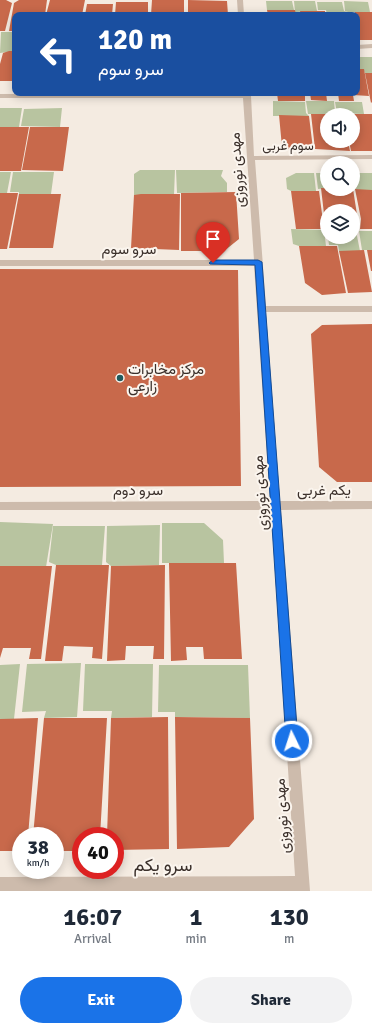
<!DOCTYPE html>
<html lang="en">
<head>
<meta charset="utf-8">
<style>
	:root { --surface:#fff; --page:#f2f2f3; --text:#1f2937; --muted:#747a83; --accent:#1a73e8 }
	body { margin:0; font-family:Signika,Vazirmatn,sans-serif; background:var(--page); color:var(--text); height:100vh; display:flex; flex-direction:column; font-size:15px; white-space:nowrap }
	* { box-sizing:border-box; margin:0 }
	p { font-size:13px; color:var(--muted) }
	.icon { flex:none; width:22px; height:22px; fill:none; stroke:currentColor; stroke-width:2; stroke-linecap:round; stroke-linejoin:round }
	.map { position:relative; height:891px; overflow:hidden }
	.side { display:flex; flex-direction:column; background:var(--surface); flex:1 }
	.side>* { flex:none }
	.hud { position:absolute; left:12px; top:12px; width:348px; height:84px; border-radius:8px; box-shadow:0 2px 10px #0003; background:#1a4fa0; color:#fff; overflow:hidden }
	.controls { position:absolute; left:320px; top:108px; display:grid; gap:8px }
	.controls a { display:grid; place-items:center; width:40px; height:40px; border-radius:50%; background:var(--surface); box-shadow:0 2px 10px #0003; font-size:20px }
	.speed { position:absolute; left:12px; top:827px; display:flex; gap:8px; font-size:20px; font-weight:700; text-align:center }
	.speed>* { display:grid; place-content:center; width:52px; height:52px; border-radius:50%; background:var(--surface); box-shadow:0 2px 10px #0003; line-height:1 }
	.speed small { font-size:10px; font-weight:400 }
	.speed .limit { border:6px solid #d22; background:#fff; color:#111 }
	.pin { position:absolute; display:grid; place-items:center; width:34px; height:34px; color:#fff; margin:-41px -17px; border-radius:50% 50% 50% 0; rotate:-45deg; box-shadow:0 0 4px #0007 }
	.pin .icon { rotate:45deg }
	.me { position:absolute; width:44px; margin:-22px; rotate:356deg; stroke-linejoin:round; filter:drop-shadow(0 0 3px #0008) }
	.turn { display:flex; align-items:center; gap:14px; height:84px; padding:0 20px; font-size:18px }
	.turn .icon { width:52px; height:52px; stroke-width:2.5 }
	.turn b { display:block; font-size:28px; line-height:34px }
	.eta { display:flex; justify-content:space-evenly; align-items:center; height:68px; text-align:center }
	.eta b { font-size:24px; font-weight:800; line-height:28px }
	.primary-button { display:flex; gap:8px; margin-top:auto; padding:8px 20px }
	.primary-button a { flex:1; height:46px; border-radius:24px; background:var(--accent); color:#fff; font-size:16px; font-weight:800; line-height:46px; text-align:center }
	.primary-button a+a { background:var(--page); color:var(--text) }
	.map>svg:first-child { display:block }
	.green { fill:#b8c4a0 }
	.building { fill:#c8694b }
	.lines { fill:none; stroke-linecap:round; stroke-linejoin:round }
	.minor { fill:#cdbbac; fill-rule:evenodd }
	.route { fill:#1a73e8; stroke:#114b97 }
	.poi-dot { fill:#1f5a5e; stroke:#fbf5ee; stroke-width:1.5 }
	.labels { text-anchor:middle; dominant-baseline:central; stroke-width:4; stroke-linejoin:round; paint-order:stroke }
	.far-street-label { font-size:13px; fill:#3b302b; stroke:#fbf5ee }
	.street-label { font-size:15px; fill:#3b302b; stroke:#fbf5ee }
	.poi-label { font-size:15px; fill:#3b302b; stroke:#fbf5ee; text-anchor:start }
	.near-street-label { font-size:18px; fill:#3b302b; stroke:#fbf5ee }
</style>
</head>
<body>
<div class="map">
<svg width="372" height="891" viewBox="0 0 372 891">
	<rect width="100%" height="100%" fill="#f4ebe1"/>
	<path class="green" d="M266 1H292L294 10H267Z
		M294 1H315L317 11 295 12Z
		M344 1 368 2 370 12H348L345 11Z
		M317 2H342L344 11 350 13V15H327L326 10H318Z
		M1 32H15V51L0 53Z
		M357 57H372V73H365L363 69H357Z
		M273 101 305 102 306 113 309 116H273Z
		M306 101H334L335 113 339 114H308Z
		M335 102H362L364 114 337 113Z
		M0 108H22L19 127H0Z
		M62 108 60 127 21 126 24 109Z
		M140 170H175L174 195H134V174Z
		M176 170H223L221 176 227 183V192L177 193Z
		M0 172H11L7 193H0Z
		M13 172H54L51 194H19V192H10Z
		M296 173H314L316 191H291L287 189 286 178Z
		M316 173H327V188L318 189Z
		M353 173H372V190H360L353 188Z
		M291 229 324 230 326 246H299L293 244Z
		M353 231H356L360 251H339L338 245H329L328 237H353Z
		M359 231H372V250H362Z
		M0 522 53 524 46 567 0 566Z
		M162 523H204L223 540 224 563H162Z
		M160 525 159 565 111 566 106 562 107 526Z
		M53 526H105L102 565H56L49 562Z
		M81 663 77 717 44 718 46 711 22 712 27 664Z
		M20 664 14 719H0V665Z
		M85 664H153L152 717 111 718 112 711H83Z
		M159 665H248L250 718 175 717V712H158Z"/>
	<path class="building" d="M0 0H6L12 3 5 31H0Z
		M19 0H47L45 15H15V31H9L14 3Z
		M50 0H85L82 15H46Z
		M152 0H184V15H151Z
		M188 0 227 1 228 15H188Z
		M116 2H148V15H115Z
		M87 4H113L112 15H85Z
		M267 10H295L296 15H268Z
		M300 11H325V15H301Z
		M355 12H372V40H359L357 15H355Z
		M9 51H15V81H0V64L3 53Z
		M357 69H364L369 96 353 95 354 101H339L338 93H357Z
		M365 73H372V102L371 103Z
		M277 93H309V95H305V101H278Z
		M310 93H326L327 101 311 100Z
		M311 114H327V141H348L350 151 315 149Z
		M353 114H372V151H351L349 141H353Z
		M279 115 309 116 313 149H286L282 147Z
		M0 127H29L21 171H0Z
		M30 127H69L63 171 22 170Z
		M321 188 353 189 358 221H353V211H327L326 231Z
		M355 189 372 190V229H360L361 219Z
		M291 191H319L324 229H296Z
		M236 192 239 239 224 251H181V193Z
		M0 193H18L7 249H0Z
		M19 194H61L53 248H9Z
		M141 194H180L179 250 131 248 134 195Z
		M299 246H337L346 293 322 295 305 283Z
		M364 250 372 292 348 293 339 251Z
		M367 250H372V271H371Z
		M0 269 238 270 241 486 0 487Z
		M372 324V482H337L319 467 311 334 322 325Z
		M169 563H236L242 659H204L203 647H186L187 660 171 661Z
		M56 565H109L102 659 92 658 93 647 64 646 62 661H45Z
		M165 565 164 659H153L154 646H126L125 660 107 661 111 566Z
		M0 566H52L41 659H29L31 648H3L0 658Z
		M168 717 169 849 115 850V836H107L111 718Z
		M175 717 250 718 254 819 229 847 177 849Z
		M38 718 28 836H21V851H0V719Z
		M44 718H107L100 836H81V851H55V836H33Z"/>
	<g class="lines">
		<path class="minor" d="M237 0H243L244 15H238Z
			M372 44V48L357 49V45Z
			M242 93H250L251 96 254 156 372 155V159L255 160 266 306H372V312H266L280 501H372V509L281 510 310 891H0V877L295 876 271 510H0V502L270 501 254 266H0V260H254L243 98H0V94Z"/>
	</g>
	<path class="route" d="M213 260H258L262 262 298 741 296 745 292 746 288 745 286 741 255 265 210 264 209 263Z"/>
	<circle class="poi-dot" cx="120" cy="378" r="4"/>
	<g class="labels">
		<g class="far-street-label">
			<text x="288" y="146">سوم غربی</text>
		</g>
		<g class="street-label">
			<text transform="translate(237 170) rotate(-94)">مهدی نوروزی</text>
			<text x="129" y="249">سرو سوم</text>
			<text x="138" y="490">سرو دوم</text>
			<text x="324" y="490">یکم غربی</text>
			<text transform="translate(260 493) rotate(-94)">مهدی نوروزی</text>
			<text transform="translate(282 816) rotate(-94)">مهدی نوروزی</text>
		</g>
		<g class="poi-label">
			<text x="128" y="369">مرکز مخابرات<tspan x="128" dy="17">زارعی</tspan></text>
		</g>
		<g class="near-street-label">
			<text x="163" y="865">سرو یکم</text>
		</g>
	</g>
</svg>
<div class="controls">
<a><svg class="icon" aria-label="sound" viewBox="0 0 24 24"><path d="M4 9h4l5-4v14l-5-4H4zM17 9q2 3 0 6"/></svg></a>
<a><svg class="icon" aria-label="search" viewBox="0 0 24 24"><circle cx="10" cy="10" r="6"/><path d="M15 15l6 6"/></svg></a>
<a><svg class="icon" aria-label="layers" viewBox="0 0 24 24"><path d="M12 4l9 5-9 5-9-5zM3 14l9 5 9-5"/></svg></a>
</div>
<div class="speed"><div>38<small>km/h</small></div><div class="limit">40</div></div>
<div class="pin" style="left:213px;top:263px;background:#d93025"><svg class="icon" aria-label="arrive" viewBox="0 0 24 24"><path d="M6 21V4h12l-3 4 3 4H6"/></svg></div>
<svg class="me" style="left:292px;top:741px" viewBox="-20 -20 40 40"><circle r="17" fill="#1a73e8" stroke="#fff" stroke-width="3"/><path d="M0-11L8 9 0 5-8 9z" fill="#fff"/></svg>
<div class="hud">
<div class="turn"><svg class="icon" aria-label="left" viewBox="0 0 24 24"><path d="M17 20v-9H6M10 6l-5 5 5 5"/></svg><div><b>120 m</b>سرو سوم</div></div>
</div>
</div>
<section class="side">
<div class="eta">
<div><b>16:07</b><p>Arrival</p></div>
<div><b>1</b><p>min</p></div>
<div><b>130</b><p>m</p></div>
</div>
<div class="primary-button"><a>Exit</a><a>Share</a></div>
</section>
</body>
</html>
